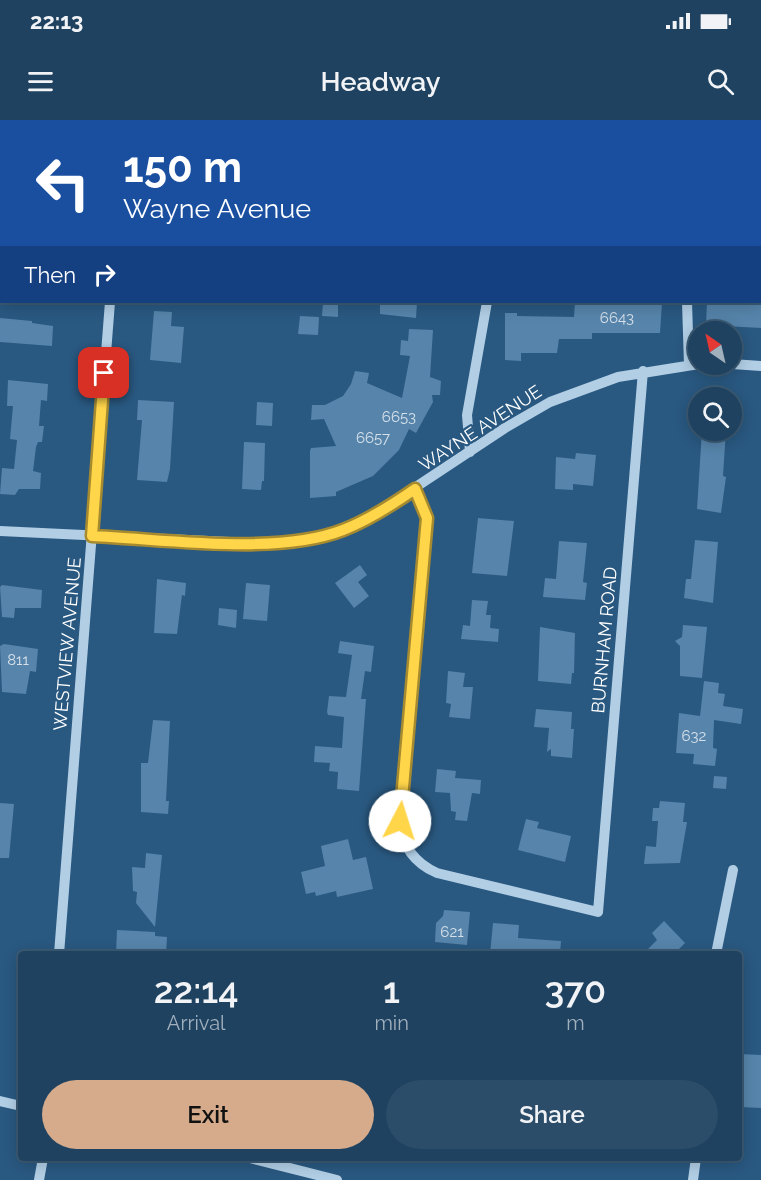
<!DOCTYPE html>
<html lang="en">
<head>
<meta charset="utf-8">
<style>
	:root { --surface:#1f4260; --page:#2c4d69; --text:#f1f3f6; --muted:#a1b0bd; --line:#3c5b75; --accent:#d6ab8b }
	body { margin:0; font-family:Raleway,sans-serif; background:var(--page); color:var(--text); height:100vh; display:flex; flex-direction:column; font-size:22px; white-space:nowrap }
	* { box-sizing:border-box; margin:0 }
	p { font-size:20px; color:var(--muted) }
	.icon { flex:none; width:33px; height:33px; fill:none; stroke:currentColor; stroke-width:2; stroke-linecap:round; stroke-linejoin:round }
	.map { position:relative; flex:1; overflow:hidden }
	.details { position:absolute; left:18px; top:831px; width:724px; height:210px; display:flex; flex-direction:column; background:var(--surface); border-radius:6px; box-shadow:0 3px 15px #0003,0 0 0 2px var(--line) }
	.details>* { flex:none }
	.banner { position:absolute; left:0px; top:0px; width:762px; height:183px; box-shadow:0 3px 15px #0003,0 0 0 2px var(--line); background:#1a4fa0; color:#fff; overflow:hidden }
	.needle { width:39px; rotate:326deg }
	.buttons { position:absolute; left:688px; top:201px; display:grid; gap:12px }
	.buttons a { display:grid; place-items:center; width:54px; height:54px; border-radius:50%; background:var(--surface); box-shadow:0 3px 15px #0003,0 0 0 2px var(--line); font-size:30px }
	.pin { position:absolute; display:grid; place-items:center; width:51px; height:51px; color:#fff; margin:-26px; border-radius:12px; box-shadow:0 3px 9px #0006 }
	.me { position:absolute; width:66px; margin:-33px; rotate:5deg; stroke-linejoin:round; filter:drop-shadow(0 0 4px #0008) }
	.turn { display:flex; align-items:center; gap:21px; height:126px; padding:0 24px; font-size:27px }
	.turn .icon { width:78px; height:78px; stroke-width:2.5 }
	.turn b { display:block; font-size:42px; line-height:51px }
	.then { display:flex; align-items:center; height:57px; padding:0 24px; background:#0003; gap:12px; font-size:22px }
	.eta { display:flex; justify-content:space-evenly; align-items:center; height:102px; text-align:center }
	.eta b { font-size:36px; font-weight:600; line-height:42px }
	.button { display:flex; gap:12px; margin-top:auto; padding:12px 24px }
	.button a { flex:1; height:69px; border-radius:36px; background:var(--accent); color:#111; font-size:24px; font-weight:600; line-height:69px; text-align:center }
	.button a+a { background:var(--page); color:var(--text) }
	.status { display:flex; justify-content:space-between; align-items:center; height:42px; padding:0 30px; background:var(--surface); direction:ltr }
	.status svg { height:16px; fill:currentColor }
	header { display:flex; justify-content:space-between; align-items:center; height:78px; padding:0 24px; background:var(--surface); font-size:27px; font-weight:600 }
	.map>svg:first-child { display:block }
	.building { fill:#5684aa }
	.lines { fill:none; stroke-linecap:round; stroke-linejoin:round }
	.minor { stroke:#b1cee5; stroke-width:10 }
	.route-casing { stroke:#a68a30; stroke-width:15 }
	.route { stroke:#ffd54a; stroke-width:10 }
	.labels { text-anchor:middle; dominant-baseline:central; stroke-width:4.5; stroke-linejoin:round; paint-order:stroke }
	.number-label { font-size:15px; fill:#d5e0ea }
	.street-label { font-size:18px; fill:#fff; stroke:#295880 }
</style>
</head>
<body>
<div class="status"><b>22:13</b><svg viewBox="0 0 49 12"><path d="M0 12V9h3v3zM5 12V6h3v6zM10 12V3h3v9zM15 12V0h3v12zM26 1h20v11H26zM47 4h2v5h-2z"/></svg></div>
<header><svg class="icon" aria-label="menu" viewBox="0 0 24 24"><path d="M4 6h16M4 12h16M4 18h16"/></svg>Headway<svg class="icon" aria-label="search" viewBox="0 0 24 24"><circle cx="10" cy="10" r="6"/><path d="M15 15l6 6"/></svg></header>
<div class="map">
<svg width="761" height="1060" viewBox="0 0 761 1060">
	<rect width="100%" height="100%" fill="#295880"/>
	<path class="building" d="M323 182 338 183V197L322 196Z
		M380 182H417L416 198 380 194Z
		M575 182H662L660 213H592V219H559L557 233H521V241L505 240V193H517V196L574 197Z
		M707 182H761V208L706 205Z
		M154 191 172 192 171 206 184 207 181 243 150 240Z
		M300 196 319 197 318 215 298 214Z
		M0 198 32 201V203L53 206 52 226 0 222Z
		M409 209 433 210 430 257 441 261 440 275H432L433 282 416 313 409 309 399 330 373 356 336 372V376L310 378V331L311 328 336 326 324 299 311 300 312 285H325L343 276 351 264 355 251 369 253 367 263 402 278 410 236 400 235 401 220 408 221Z
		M8 260 48 264 47 281 41 280 39 306H44L42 322H38L36 327 33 351 41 353 40 369H19L15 375 0 374 2 348 14 349 17 320 10 319 13 286H7Z
		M138 280 174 282 170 349 167 362 137 360 142 300H137Z
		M257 282 273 283 272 306 256 305Z
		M702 310H726L723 356 726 357 721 393 697 389Z
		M244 322 265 323 264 361H262L261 370 242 369Z
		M576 333 596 335 593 366 573 364V370L555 369 556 337 575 339Z
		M478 398 514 401 507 456 472 453Z
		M695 420 718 422 713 483 684 478 686 459H691Z
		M559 421 587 423 583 462 587 463 585 480 543 477 545 458 556 459Z
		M360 445 367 455 358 462 369 476 354 488 335 463Z
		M157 459 186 463 185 476 182 475 177 514 154 513Z
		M246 463 270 465 267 501 243 499Z
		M2 465 42 470 41 488H15L14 498 2 497 0 467Z
		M472 480 488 481 486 495H491L490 508 499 509 498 522 461 519 463 505 470 506Z
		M219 488 237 490 236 508 218 505Z
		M683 505 707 507 702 558 680 556V526L675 521 682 517Z
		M540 507 575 513 574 553H572L571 564 538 561Z
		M340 521 374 526 371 552 365 551 361 579H366L359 671 337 669 338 652 329 651 330 643 314 642 315 626 342 628 344 597 328 595 327 592 329 576 346 577 352 535 338 533Z
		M4 524 38 529 36 552 30 551 26 574 2 572 0 526Z
		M448 551 465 553 463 567H473L470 599 449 597 451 584 446 583Z
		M704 561 719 563 718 573 725 574 723 586 743 589 741 604 714 600 713 628 717 629 715 646 693 644 694 634 676 633 679 593 700 596Z
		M536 589 572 592 571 609H574L572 638 551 636V629L547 632 549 608 534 607Z
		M153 600 170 601 166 681H169L168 694 141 692V643H148Z
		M437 649 456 651 455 658 481 660 480 674 472 673 467 701 455 700 456 692 451 691 450 673 435 672Z
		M714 656 727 657 726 669 713 668Z
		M660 681 685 683 683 702H687L680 743 644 744 646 726 656 727 658 701H652L653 688H659Z
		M0 683 14 684 9 738H0Z
		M526 699 539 702 537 708 571 716 565 742 518 730Z
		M348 719 353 740 366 737 373 769 337 777 336 771 316 776 315 772 306 774 301 752 325 746 321 726Z
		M146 733 162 735 155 807 136 783 137 772 133 771 132 747 145 748Z
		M444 790 470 792 467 825 435 822 436 803 443 796Z
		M664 801 685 823 674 834H643L657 820 652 813Z
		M493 803 519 805 518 818 561 821 560 834H490Z
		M117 810 155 812V816L167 817 166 834 116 833Z
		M740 934 761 935V988L740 987Z"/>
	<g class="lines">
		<path class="minor" d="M502 0 503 2
			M123 2V0
			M562 2 563 0
			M736 2 737 0
			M687 182 689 245
			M732 244 761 246
			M470 332 467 295 487 182
			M415 370 427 398 400 701C402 726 414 743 437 753L598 792 643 251
			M0 411 272 424 317 418 369 398 505 308 550 282 618 257 699 244
			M59 834 110 182
			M716 834 733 750
			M0 981 21 986
			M250 1038 337 1060
			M39 1060 43 1038
			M693 1060 696 1038"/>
	</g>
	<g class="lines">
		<defs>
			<path id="route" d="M104 253 92 416C165 419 276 436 343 410 369 400 392 385 415 369L427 398 400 701"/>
		</defs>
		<use href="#route" class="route-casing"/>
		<use href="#route" class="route"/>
	</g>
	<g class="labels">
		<g class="number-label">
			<text x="617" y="198">6643</text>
			<text x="399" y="297">6653</text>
			<text x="373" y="318">6657</text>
			<text x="18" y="540">811</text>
			<text x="694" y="616">632</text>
			<text x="452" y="812">621</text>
		</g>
		<g class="street-label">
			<text transform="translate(480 308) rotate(-33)">WAYNE AVENUE</text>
			<text transform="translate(604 520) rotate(-85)">BURNHAM ROAD</text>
			<text transform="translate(67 524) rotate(-85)">WESTVIEW AVENUE</text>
		</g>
	</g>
</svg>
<div class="buttons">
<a><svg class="needle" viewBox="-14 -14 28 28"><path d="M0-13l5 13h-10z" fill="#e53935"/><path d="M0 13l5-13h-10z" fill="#a1b0bd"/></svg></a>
<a><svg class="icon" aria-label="search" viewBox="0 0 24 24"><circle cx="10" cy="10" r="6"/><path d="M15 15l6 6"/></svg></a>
</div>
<div class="pin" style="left:104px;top:253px;background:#d93025"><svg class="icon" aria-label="arrive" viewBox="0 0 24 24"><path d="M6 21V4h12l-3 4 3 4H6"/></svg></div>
<svg class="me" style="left:400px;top:701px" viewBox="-20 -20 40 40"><circle r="19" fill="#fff"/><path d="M0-13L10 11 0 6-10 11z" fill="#ffd54a"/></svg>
<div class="banner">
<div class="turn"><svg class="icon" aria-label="left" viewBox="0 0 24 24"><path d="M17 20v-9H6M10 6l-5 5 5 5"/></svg><div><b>150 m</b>Wayne Avenue</div></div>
<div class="then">Then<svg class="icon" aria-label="right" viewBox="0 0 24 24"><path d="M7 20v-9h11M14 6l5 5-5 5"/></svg></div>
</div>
<section class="details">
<div class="eta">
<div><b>22:14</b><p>Arrival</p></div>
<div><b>1</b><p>min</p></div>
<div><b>370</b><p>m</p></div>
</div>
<div class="button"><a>Exit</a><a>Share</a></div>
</section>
</div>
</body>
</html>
